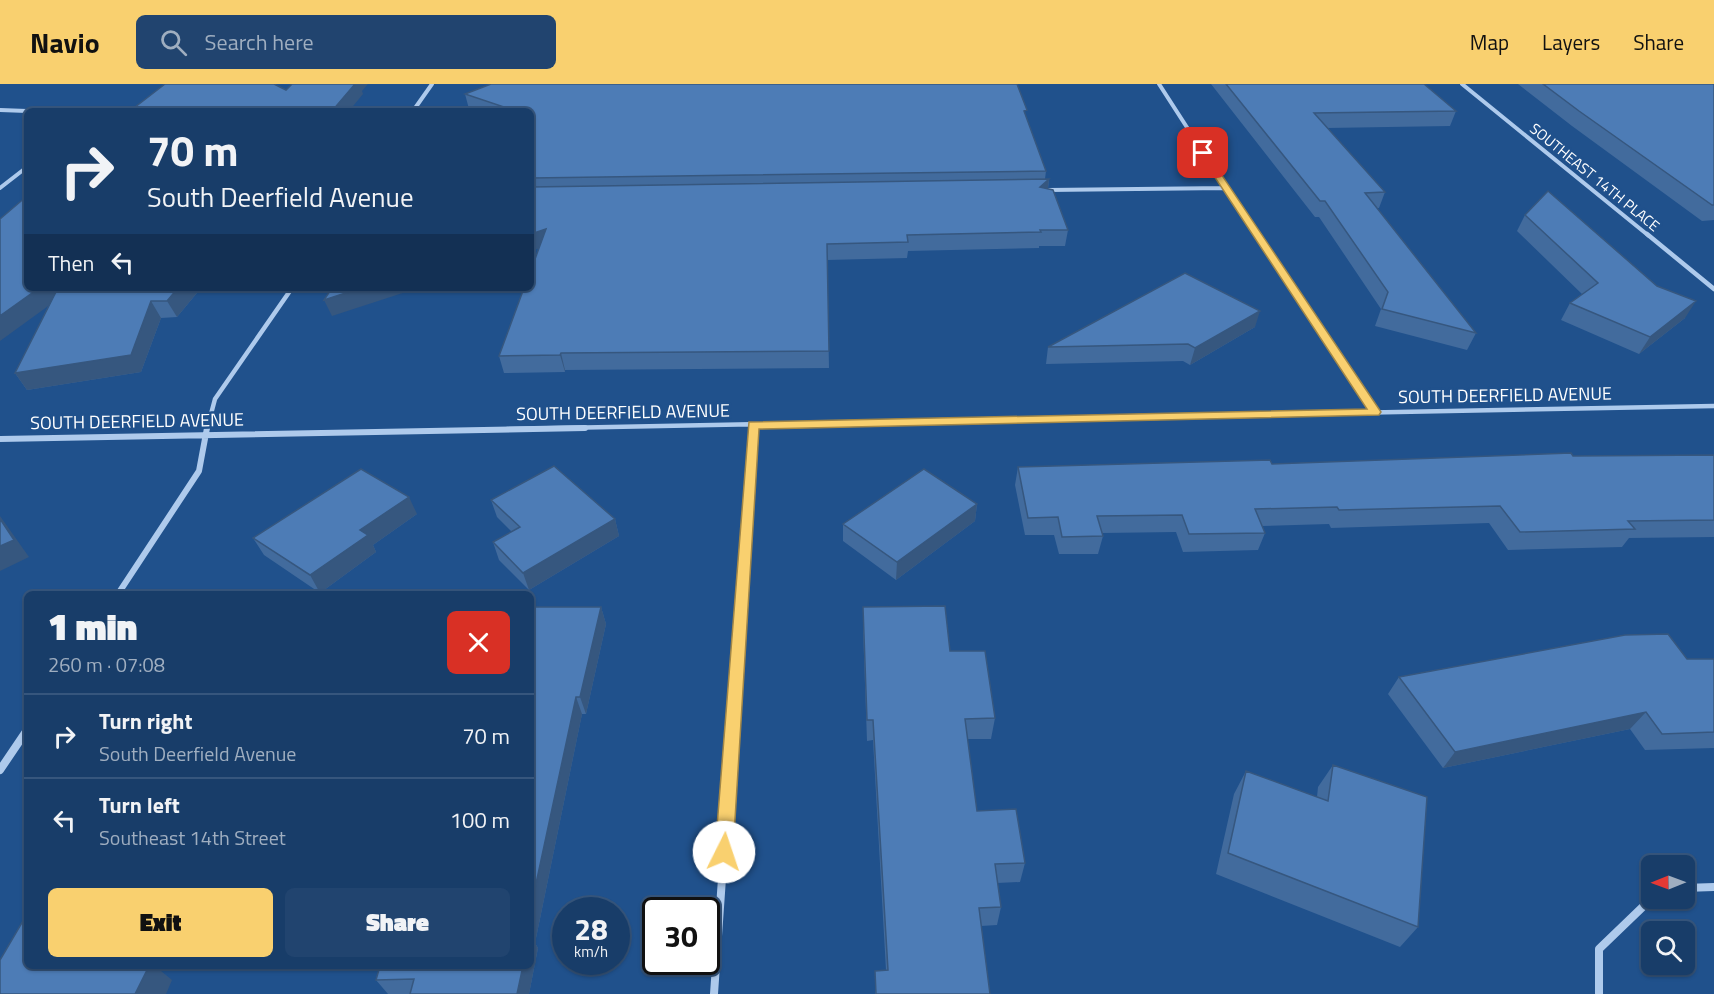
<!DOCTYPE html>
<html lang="en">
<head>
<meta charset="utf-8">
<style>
	:root { --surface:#183d69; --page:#21446f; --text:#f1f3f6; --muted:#9faec0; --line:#36567d; --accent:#f9d06f }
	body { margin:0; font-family:"Titillium Web",sans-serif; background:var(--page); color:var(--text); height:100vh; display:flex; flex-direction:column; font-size:22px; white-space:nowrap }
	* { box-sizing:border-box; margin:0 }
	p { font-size:20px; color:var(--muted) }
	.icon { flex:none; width:33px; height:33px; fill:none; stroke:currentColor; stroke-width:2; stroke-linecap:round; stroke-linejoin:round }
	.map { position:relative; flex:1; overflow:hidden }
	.details { position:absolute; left:24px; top:507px; width:510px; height:378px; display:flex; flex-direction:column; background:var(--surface); border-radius:9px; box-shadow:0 2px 4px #0004,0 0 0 2px var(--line) }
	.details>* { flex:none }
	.hud { position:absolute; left:24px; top:24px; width:510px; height:183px; border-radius:9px; box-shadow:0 2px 4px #0004,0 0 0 2px var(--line); background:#183d69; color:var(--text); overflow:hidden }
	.needle { width:39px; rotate:269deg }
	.controls { position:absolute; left:1641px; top:771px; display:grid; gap:12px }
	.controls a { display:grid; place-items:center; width:54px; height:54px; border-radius:9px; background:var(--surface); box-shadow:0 2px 4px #0004,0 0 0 2px var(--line); font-size:30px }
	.speed { position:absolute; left:552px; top:813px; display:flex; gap:12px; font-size:30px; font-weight:700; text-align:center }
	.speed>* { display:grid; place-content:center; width:78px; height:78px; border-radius:50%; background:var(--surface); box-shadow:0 2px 4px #0004,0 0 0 2px var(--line); line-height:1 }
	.speed small { font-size:15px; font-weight:400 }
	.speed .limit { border:3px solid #111; border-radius:9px; background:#fff; color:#111 }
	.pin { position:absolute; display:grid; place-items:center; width:51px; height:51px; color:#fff; margin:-26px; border-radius:12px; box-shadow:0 3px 9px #0006 }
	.me { position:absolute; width:66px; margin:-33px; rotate:4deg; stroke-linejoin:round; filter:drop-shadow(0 0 4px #0008) }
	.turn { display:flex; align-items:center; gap:21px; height:126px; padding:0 24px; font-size:27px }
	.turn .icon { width:78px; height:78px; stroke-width:2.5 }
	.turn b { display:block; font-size:42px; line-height:51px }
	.then { display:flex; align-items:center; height:57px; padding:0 24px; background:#0003; gap:12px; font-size:22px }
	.round { display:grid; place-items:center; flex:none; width:63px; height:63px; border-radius:9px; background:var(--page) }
	.head { display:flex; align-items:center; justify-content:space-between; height:102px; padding:0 24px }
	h1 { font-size:36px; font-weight:800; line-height:45px }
	.button { display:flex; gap:12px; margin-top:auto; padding:12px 24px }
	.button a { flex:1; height:69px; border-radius:9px; background:var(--accent); color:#111; font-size:24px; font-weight:800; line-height:69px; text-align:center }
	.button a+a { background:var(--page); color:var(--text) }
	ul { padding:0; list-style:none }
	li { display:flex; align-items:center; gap:18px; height:84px; padding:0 24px; border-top:2px solid var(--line) }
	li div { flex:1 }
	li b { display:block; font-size:22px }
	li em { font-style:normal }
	header { display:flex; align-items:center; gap:36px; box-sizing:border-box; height:84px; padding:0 30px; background:var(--accent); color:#111 }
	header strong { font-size:28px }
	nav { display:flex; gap:33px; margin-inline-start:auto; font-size:21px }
	.search { width:420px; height:54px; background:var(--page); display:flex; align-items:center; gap:15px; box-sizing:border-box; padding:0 21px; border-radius:9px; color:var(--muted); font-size:22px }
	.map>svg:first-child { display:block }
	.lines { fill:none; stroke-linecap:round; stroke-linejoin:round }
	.minor-far3 { stroke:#aecaec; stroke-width:4 }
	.minor-far2 { stroke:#aecaec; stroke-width:4.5 }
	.minor-far1 { stroke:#aecaec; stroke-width:6 }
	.minor { stroke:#aecaec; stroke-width:8 }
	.wall { fill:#426b9d }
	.shaded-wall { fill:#36577f }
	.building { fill:#4d7cb6; stroke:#36577f; stroke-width:1.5 }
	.route { fill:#f9d06f; stroke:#a28748; stroke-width:1.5 }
	.labels { text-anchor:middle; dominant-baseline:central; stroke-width:5; stroke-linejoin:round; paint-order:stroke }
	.far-street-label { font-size:15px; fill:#fff; stroke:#20518c }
	.street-label { font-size:18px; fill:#fff; stroke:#20518c }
</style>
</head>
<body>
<header>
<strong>Navio</strong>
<div class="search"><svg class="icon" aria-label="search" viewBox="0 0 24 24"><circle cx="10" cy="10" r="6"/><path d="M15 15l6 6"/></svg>Search here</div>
<nav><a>Map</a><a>Layers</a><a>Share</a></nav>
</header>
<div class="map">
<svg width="1714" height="910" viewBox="0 0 1714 910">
	<rect width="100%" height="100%" fill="#20518c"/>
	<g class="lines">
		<path class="minor-far3" d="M1159 0 1257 152
			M1462 0 1649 152
			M0 26 27 27
			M413 27 432 0
			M0 104 27 83
			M1048 106 1225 104"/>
		<path class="minor-far2" d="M1256 150 1375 328
			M1647 150 1714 205
			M207 345 215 315 292 204
			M507 345 1714 322
			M753 345V341"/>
		<path class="minor-far1" d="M0 355 585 344
			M118 510 199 387 207 344
			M736 593 753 344"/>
		<path class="minor" d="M0 686 27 646
			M1684 804 1714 803
			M714 910 736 592
			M1599 910V865L1652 814"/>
	</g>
	<path class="wall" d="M1211 0H1424L1456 27 1450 42 1327 44 1385 108 1379 124H1377L1476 249 1467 266 1375 242 1381 225 1319 133H1315Z
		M1518 0H1714V136L1702 137 1572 42Z
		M465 10 1026 33 1046 87 1045 95H1049L1048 105 1068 146 1065 162H1039V164L908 167 907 174 827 176 829 284 565 286V288L504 289 499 272 539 164 531 167V27H476L469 25Z
		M1525 131 1685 234 1639 270 1561 236 1570 219 1582 210 1517 147Z
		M27 204H201L177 233 161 234 141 288 27 306 15 289 49 221Z
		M1255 243 1190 281 1183 277 1046 280 1048 263Z
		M1714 371V453L1629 454 1622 463 1508 466 1489 439 1331 444 1329 440 1262 442 1265 449 1258 466 1183 468 1176 448 1102 449 1103 452 1098 470H1059L1054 451H1025L1015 401 1018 383 1272 380 1573 372Z
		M491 416 615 435 619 452 529 506 499 476 493 458 512 448 497 433Z
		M977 420 975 437 896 496 843 457V440Z
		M417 430 373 461 376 468 320 509 264 471 253 454Z
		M531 523H601L606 540 586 630H582L535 859 538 864 529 910H388L376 896 380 882H531Z
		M863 523 950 567 995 634 991 655H967L977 727 1025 779 1020 798 997 799 1001 823 997 841 981 842 990 910H875V887L886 886 873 656 867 657 863 544Z
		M1687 575H1714V664L1645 666 1630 645 1443 684 1388 610 1399 593Z
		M1333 681 1418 843 1400 863 1216 790 1234 710 1246 687 1317 713 1318 703Z"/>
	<path class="shaded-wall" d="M355 0H368L362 7 363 10 349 27H332Z
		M1049 95 1047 111 1040 103Z
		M546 145 550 161 531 167V150Z
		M39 204H73L0 257V232Z
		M178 204H201L177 233 167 217Z
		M361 204H418L332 232 324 216Z
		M151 217 161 234 141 288 27 306 15 289Z
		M1696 217 1685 234 1639 270 1650 253Z
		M1260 227 1255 243 1190 281 1195 264Z
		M561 269 565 286V288L560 271Z
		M409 413 417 430 373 461 376 468 320 509 310 491 360 446Z
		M977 420 975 437 896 496 897 478Z
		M0 432 29 473 0 487Z
		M615 435 619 452 529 506 523 489Z
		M601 523 606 540 586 630 580 613Z
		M576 613 582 630 535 859 538 864 529 910H517L523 882H531V823Z
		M1646 628 1630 645 1443 684 1455 668Z
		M149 882H155L172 896 166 910H135Z"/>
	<path class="building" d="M165 0H274L286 6 292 0H355L332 27H130Z
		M491 0H1017L1027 26 1024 27 1046 87 531 94V27H504L510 25 465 10Z
		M1226 0H1424L1456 27 1314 29 1385 108 1365 109 1476 249 1382 225 1388 208 1325 117H1320Z
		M1543 0H1714V121H1712L1579 27Z
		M1049 95 1040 103 1053 106 1068 146H1040L1041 148 907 151 908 158 827 160 829 267 561 269 560 271 499 272 524 204H531V186L546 145 531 150V103Z
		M1548 107 1657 202 1696 217 1650 253 1570 219 1598 199 1525 131Z
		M27 112V204H39L0 232V135Z
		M1185 189 1260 227 1195 264 1188 260 1048 263Z
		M58 204H178L167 217H151L131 271 15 289Z
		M332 204H361L324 216Z
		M1571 369 1573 372 1714 371V436L1628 437 1635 445 1520 448 1500 422 1339 426 1337 423 1255 425 1265 449 1189 450 1182 431 1097 432 1103 452 1062 453 1058 433 1028 434 1018 383 1270 376 1272 380Z
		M554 382 615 435 523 489 493 458 520 443 491 416Z
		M361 385 409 413 360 446 368 451 310 491 253 454Z
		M924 385 977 420 897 478 843 440Z
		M0 435 14 456 0 462Z
		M945 522 950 567H985L995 634 965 635 977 727 1016 725 1025 779 995 780 1001 823 979 824 990 910H876L875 887 888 886 873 636H867L863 523Z
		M531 523H601L580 613H576L531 823Z
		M1668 550 1687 575H1714V648L1662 650 1646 628 1455 668 1399 593 1625 551Z
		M1333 681 1427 713 1418 843 1228 769 1246 687 1328 717Z
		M27 830V882H149L135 910H0V876Z
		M380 882H523L517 910H410L414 895 376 896Z"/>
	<path class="route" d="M1203 67 1207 69 1381 328 1379 331 759 345 733 768 730 774 724 776 717 774 715 768 749 338 1367 325 1199 69Z"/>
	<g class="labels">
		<g class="far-street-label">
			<text transform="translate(1595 93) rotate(39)">SOUTHEAST 14TH PLACE</text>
		</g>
		<g class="street-label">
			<text transform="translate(1505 311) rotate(-1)">SOUTH DEERFIELD AVENUE</text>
			<text transform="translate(623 328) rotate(-1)">SOUTH DEERFIELD AVENUE</text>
			<text transform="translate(137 337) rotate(-1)">SOUTH DEERFIELD AVENUE</text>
		</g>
	</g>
</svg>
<div class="controls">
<a><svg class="needle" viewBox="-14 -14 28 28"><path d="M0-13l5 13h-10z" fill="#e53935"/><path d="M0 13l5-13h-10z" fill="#9faec0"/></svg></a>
<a><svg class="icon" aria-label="search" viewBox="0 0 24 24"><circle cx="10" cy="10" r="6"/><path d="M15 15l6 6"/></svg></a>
</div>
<div class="speed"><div>28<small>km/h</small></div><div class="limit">30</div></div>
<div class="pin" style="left:1203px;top:69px;background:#d93025"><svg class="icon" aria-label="arrive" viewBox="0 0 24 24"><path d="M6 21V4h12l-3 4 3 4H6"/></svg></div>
<svg class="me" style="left:724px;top:768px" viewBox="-20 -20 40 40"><circle r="19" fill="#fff"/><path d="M0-13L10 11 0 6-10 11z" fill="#f9d06f"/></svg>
<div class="hud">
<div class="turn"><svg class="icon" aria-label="right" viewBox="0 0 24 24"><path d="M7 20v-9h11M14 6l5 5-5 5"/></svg><div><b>70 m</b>South Deerfield Avenue</div></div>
<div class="then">Then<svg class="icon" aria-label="left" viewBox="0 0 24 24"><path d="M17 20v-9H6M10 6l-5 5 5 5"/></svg></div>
</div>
<section class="details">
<div class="head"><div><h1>1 min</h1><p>260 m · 07:08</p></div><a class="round" style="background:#d93025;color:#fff"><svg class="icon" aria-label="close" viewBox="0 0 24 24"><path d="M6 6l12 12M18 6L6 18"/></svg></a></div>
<ul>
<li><svg class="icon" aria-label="right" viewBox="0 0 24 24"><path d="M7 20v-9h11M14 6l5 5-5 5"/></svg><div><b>Turn right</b><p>South Deerfield Avenue</p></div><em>70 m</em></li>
<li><svg class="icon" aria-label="left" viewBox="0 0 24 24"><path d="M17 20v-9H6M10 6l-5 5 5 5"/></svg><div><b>Turn left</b><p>Southeast 14th Street</p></div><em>100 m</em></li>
</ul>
<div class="button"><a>Exit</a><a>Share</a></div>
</section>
</div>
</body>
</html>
